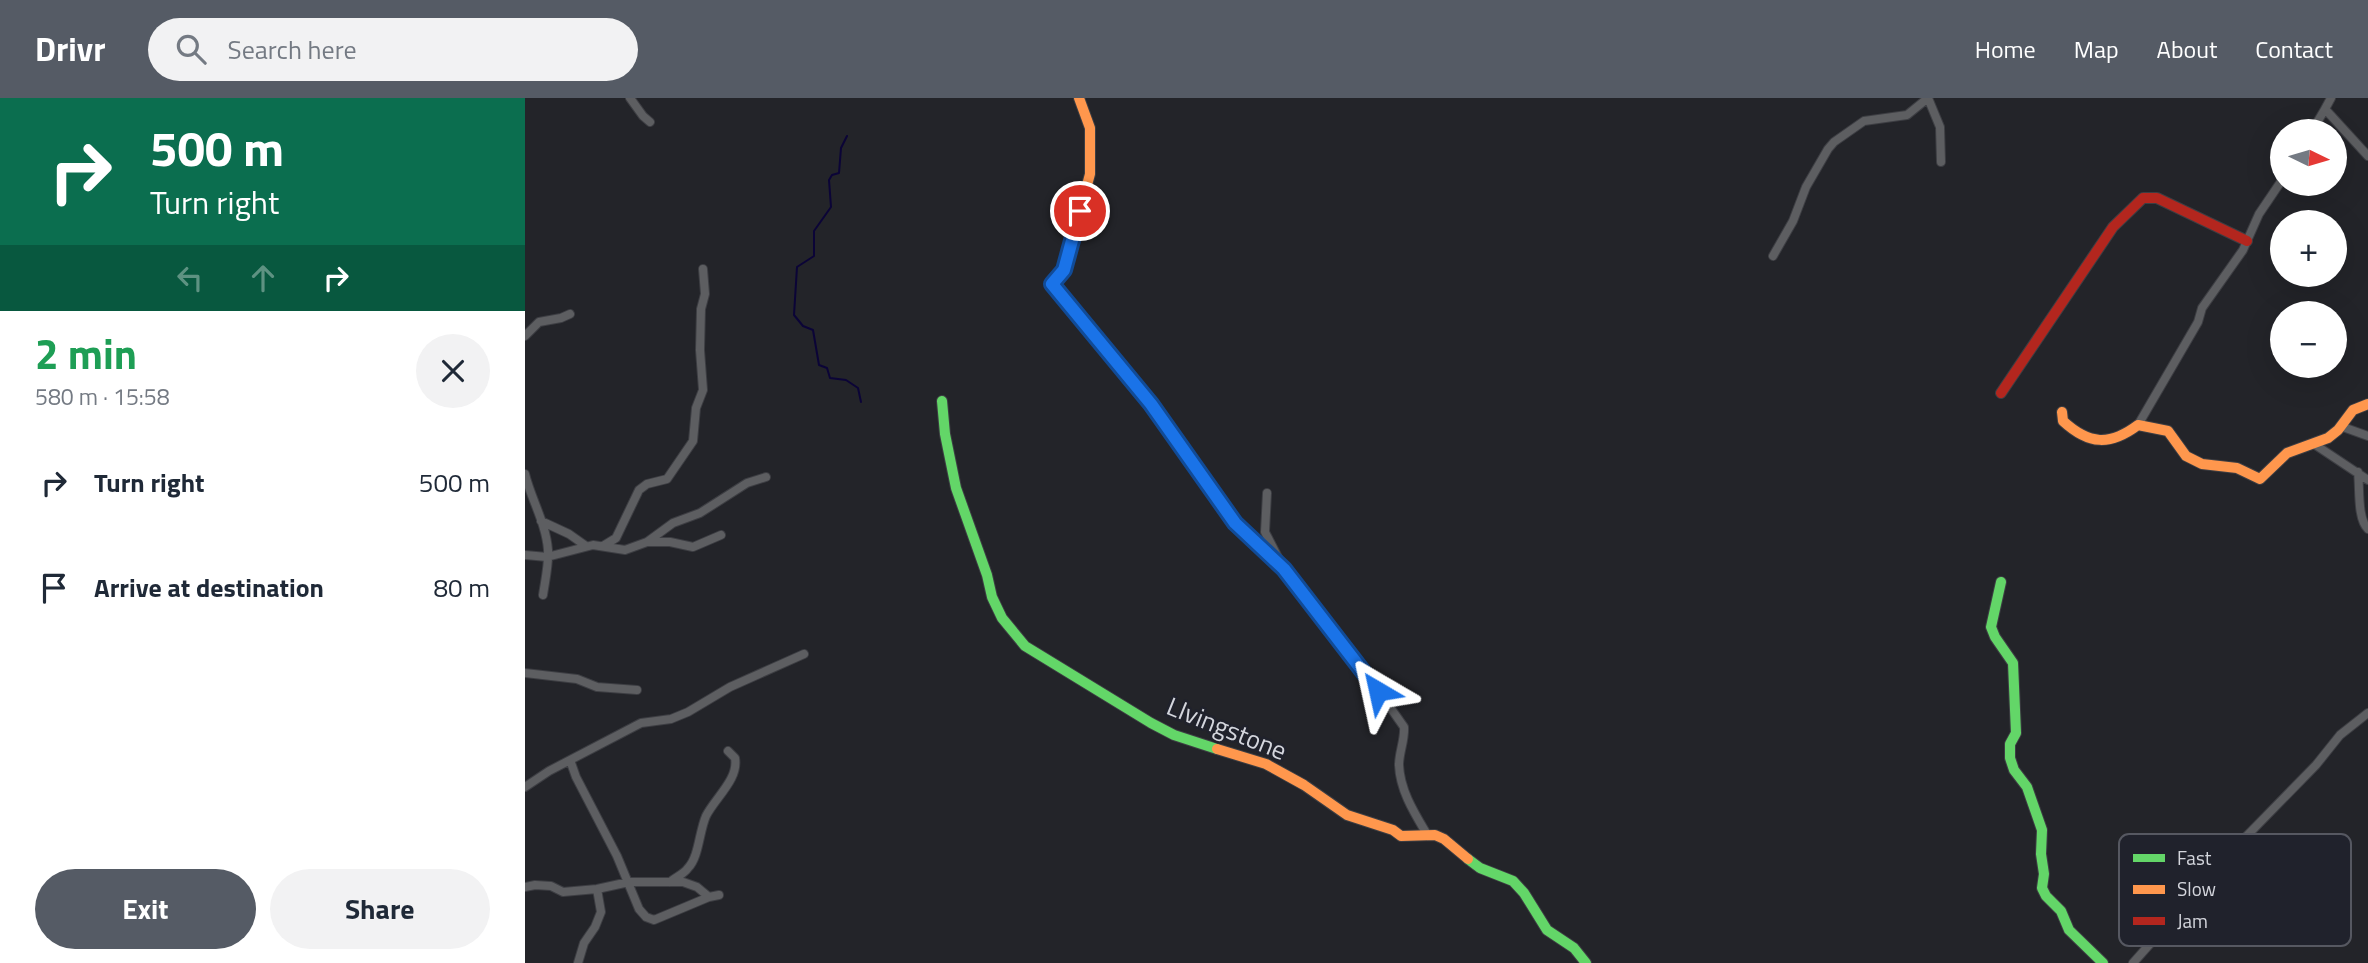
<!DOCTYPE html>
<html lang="en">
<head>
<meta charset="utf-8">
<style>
	:root { --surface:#fff; --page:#f2f2f3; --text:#1f2937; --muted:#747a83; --accent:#555b65 }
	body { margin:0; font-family:"Titillium Web",sans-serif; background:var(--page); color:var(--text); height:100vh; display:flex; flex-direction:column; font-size:26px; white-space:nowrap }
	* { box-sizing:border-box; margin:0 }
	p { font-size:23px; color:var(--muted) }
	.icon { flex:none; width:38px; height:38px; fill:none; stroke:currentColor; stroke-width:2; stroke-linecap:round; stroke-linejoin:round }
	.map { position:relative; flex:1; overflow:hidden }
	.side { display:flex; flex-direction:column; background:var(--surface); width:525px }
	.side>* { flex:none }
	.banner { background:#0b6e4f; color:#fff; overflow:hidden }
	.needle { width:46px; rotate:95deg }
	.fabs { position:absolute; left:1745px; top:21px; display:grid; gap:14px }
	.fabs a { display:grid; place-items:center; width:77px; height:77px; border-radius:50%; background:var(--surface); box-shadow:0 7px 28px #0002; font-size:35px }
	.pin { position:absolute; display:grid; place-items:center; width:60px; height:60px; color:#fff; margin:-30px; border:4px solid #fff; border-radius:50%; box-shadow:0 2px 7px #0007 }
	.me { position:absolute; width:77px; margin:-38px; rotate:324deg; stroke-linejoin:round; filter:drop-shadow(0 0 5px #0008) }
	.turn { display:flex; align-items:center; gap:24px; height:147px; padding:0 35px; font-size:32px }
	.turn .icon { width:91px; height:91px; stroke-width:2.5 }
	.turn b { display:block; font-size:49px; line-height:60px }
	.lanes { display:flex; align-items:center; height:66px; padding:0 35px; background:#0003; justify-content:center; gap:35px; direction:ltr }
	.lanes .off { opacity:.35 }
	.round { display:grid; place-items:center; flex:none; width:74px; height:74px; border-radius:37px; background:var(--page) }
	.headline { display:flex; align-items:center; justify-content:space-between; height:119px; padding:0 35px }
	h1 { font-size:42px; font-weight:700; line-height:52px; color:#1e9e55 }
	.cta { display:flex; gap:14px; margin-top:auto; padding:14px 35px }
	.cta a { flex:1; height:80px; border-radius:42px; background:var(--accent); color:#fff; font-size:28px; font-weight:700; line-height:80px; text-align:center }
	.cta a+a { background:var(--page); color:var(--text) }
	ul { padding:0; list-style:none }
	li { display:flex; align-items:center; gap:21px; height:105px; padding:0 35px }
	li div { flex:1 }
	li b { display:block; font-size:26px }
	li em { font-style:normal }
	header { display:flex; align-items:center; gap:42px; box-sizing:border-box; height:98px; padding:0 35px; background:var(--accent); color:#fff }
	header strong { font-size:33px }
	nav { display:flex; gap:38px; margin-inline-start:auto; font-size:24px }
	.search { width:490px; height:63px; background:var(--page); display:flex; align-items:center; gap:18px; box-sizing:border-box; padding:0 24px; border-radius:38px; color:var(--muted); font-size:26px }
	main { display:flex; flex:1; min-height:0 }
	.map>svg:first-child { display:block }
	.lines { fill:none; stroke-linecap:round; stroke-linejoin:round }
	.stream { stroke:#0b0437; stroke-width:2 }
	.street-casing { stroke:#3d3e43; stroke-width:10 }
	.fast-casing { stroke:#3d3e43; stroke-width:12 }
	.slow-casing { stroke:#3d3e43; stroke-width:12 }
	.jam-casing { stroke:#3d3e43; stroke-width:12 }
	.street { stroke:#5d5e61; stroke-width:8 }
	.fast { stroke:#63d668; stroke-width:10 }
	.slow { stroke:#ff974d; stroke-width:10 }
	.jam { stroke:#b3261e; stroke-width:10 }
	.route-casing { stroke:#114b97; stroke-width:18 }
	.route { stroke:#1a73e8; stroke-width:12 }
	.labels { text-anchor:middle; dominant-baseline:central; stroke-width:5; stroke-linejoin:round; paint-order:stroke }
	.street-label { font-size:26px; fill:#d4d6dd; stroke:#20222c }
	.key { fill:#20222c; stroke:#565861; stroke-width:2 }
	.key-label { font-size:19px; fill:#d4d6dd }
</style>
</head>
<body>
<header>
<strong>Drivr</strong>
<div class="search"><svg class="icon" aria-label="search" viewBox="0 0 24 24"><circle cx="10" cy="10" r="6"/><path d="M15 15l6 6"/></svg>Search here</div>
<nav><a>Home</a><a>Map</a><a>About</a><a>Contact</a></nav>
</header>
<main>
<section class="side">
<div class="banner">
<div class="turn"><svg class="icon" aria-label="right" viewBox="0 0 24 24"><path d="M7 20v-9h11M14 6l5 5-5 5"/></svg><div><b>500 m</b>Turn right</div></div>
<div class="lanes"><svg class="icon off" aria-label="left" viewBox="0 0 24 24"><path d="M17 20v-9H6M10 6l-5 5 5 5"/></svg><svg class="icon off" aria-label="ahead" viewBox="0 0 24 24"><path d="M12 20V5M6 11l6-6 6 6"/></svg><svg class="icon" aria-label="right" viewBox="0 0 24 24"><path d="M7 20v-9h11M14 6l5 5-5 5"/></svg></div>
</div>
<div class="headline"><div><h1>2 min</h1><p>580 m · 15:58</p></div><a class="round"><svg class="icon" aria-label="close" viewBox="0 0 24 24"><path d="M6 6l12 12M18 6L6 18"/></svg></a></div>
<ul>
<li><svg class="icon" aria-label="right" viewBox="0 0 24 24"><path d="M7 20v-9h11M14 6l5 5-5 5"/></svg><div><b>Turn right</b></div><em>500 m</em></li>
<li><svg class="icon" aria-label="arrive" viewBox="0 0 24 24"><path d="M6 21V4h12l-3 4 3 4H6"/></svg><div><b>Arrive at destination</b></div><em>80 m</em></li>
</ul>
<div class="cta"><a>Exit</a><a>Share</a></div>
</section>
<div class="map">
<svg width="1843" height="865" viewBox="0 0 1843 865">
	<rect width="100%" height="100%" fill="#232429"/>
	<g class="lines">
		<path class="stream" d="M322 38 316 50 314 75 307 77 304 82 306 109 289 133V158L272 169 269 217 278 228 288 232 294 267 302 270 305 280 321 282 333 290 336 304"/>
		<defs>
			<path id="street" d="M105 0 118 18 125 24
				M1403 0 1415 29 1416 64
				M1806 0 1800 11 1843 58
				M1787 33 1800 11
				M1248 158 1268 123 1281 89 1303 51 1309 44 1339 23 1382 17 1403 0
				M0 238 14 224 36 220 45 216
				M1613 327 1673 224 1677 210 1718 152 1734 116 1757 82
				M1818 329 1843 338
				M1789 346 1843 382
				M1833 374C1835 390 1832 421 1843 431
				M0 376C6 401 21 425 23 452 24 466 20 483 18 497
				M742 395 740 434 759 471 817 548 843 578 879 629C880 642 874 654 874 667 875 693 890 716 903 738
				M16 423 44 436 61 448
				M122 444H145L168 449 196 437
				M78 448 91 440 114 392 122 386 142 381 168 343 171 310 178 292 175 252 176 211 180 196 178 171
				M0 457 22 459 68 447 100 452 122 444 148 425 175 415 222 385 241 379
				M0 575 52 581 72 589 112 592
				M45 662 51 679 92 758 114 811 121 819 129 822 184 799
				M0 689 24 673 116 625 146 621 163 614 205 589 279 556
				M145 784C151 779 159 776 163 770 174 759 174 734 181 718 190 700 214 681 210 660L203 653
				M0 789 10 787 26 788 38 794 72 791 104 784H158L172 789 184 799 194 797
				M53 865 59 845 70 829 76 814 72 791
				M1608 865 1632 838 1676 777 1705 755 1791 667 1815 637 1843 615"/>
			<path id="fast" d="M621 300 710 425 759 471
				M417 303 420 336 431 390 462 477 467 499 477 520 500 548 626 625 649 637 692 651
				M1476 484 1466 529 1470 539 1488 565 1491 635 1485 646V660L1489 672 1502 689 1517 732 1516 756 1519 776 1517 790 1521 798 1536 813 1544 832 1578 865
				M943 761 955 770 988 783 999 795 1022 832 1049 850 1061 865"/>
			<path id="slow" d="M554 0 565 30V76L539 172 527 186 621 300
				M1537 314 1538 323C1564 347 1585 348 1613 327L1643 333 1661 358 1677 366 1712 370 1735 381 1762 355 1803 340 1813 332 1828 312 1843 306
				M692 651 741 666 779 687 822 717 868 732 876 738 910 737 919 741 943 761"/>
			<path id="jam" d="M1476 295 1588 129 1618 100H1632L1722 143"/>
		</defs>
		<use href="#street" class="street-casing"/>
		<use href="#fast" class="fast-casing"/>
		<use href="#slow" class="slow-casing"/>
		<use href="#jam" class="jam-casing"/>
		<use href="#street" class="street"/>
		<use href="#fast" class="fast"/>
		<use href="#slow" class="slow"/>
		<use href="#jam" class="jam"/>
	</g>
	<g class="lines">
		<defs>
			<path id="route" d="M555 113 539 172 527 186 626 306 710 425 759 471 853 593"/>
		</defs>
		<use href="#route" class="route-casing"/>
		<use href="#route" class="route"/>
	</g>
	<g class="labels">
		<g class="street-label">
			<text transform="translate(702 630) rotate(22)">LIvingstone</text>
		</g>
	</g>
	<rect x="1594" y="736" width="232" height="112" rx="10" class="key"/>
	<rect x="1608" y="756" width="32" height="8" fill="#63d668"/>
	<rect x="1608" y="787" width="32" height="9" fill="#ff974d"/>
	<rect x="1608" y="819" width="32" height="8" fill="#b3261e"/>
	<g class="key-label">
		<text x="1652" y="767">Fast</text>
		<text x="1652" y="798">Slow</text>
		<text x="1652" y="830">Jam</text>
	</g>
</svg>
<div class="fabs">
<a><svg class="needle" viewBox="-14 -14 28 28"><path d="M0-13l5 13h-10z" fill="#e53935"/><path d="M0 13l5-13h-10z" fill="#747a83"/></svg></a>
<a>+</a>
<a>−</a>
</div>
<div class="pin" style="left:555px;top:113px;background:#d93025"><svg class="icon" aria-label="arrive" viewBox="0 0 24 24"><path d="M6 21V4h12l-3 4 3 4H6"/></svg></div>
<svg class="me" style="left:853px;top:593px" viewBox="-20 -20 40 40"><path d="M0-17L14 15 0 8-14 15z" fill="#1a73e8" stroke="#fff" stroke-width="4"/></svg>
</div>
</main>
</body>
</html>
